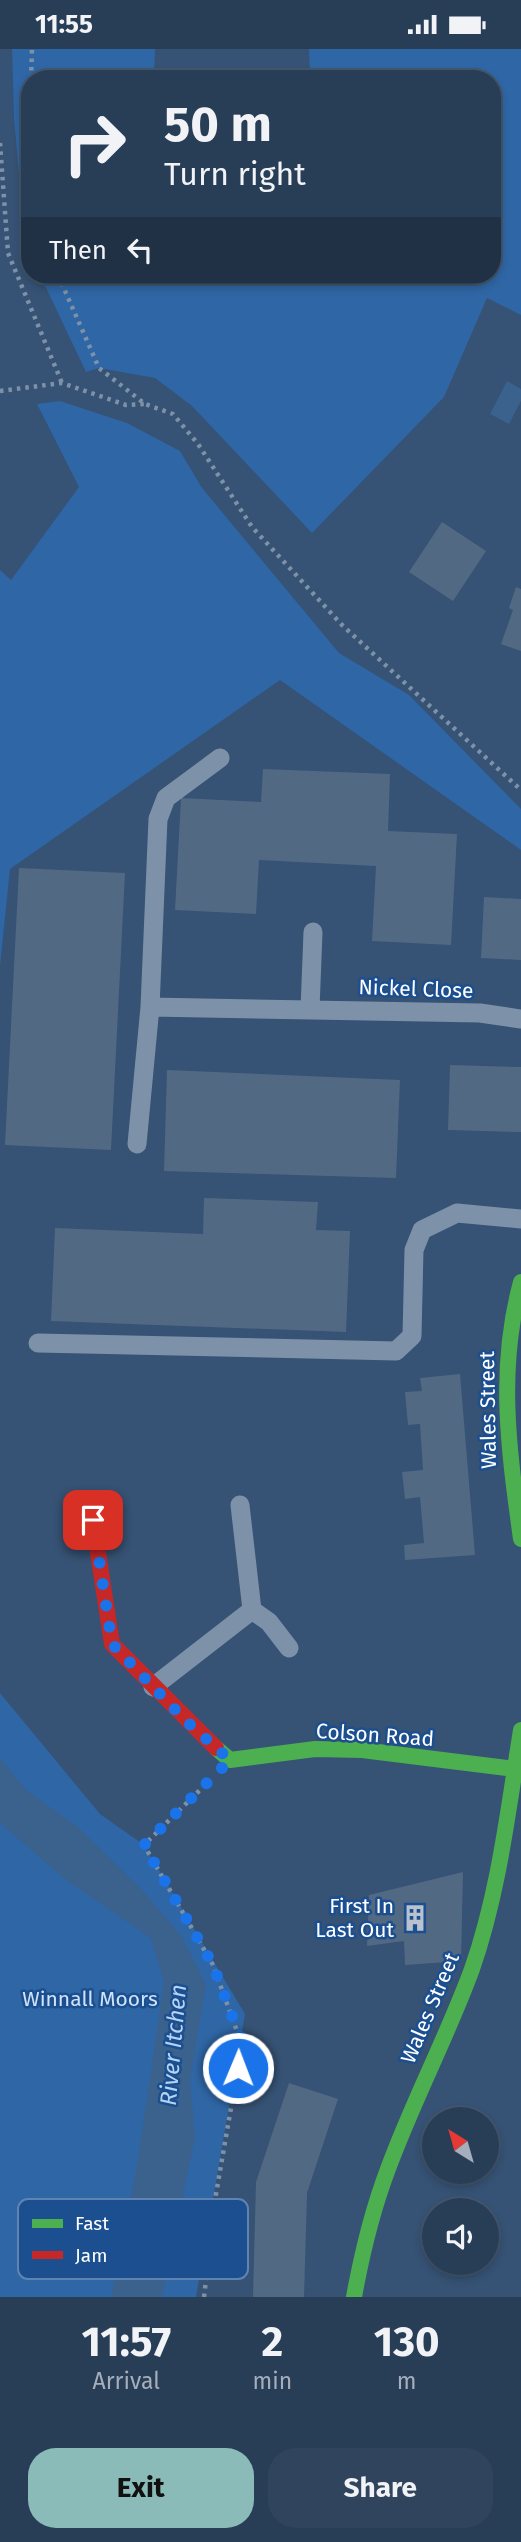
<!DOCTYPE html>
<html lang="en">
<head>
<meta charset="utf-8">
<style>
	:root { --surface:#283e57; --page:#30455d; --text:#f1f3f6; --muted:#a5aeba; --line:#44576d; --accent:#8bbbb9 }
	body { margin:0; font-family:"Fira Sans",sans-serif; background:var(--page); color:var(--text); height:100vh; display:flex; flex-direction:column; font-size:26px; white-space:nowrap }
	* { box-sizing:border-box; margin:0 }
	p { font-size:23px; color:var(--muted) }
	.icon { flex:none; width:38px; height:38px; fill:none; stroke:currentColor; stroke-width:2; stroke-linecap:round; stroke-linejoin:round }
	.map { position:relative; height:2248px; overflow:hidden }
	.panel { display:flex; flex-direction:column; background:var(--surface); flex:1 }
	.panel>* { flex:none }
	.guide { position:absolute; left:21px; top:21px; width:480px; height:214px; border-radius:28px; box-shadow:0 4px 10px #0003,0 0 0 2px var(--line); background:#283e57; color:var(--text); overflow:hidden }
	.needle { width:46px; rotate:323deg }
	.fabs { position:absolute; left:422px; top:2058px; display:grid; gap:14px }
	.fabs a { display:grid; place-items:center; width:77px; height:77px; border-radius:50%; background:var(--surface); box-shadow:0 4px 10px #0003,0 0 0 2px var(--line); font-size:35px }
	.pin { position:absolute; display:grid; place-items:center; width:60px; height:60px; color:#fff; margin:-30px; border-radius:14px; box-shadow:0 4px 10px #0006 }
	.me { position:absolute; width:77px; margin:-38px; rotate:1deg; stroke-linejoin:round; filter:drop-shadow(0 0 5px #0008) }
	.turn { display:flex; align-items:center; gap:24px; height:147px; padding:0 28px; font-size:32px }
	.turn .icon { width:91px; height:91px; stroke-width:2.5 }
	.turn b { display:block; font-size:49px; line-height:60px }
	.then { display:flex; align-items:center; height:66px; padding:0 28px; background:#0003; gap:14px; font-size:26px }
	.eta { display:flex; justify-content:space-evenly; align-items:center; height:119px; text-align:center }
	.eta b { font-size:42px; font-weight:700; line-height:49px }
	.cta { display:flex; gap:14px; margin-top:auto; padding:14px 28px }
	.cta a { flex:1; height:80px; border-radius:28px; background:var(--accent); color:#111; font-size:28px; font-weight:700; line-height:80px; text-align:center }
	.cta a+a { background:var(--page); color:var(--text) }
	.status { display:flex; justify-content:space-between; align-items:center; height:49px; padding:0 35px; background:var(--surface); direction:ltr }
	.status svg { height:19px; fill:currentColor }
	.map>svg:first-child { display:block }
	.green { fill:#2f66a5 }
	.water { fill:#3b618d }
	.building { fill:#526984 }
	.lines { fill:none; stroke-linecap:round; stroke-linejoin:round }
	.path { stroke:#7d92a8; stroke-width:4.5; stroke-dasharray:3.5 5; stroke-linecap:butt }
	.lane { stroke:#7d92a8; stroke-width:19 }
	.fast { stroke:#4caf50; stroke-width:16 }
	.jam { stroke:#c62828; stroke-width:16 }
	.route { stroke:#1a73e8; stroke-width:12; stroke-dasharray:0 21.6 }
	.labels { text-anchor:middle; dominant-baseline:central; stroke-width:5; stroke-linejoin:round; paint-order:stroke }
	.street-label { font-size:21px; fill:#fff; stroke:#1b4f8f }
	.poi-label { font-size:21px; fill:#fff; stroke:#1b4f8f; text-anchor:end }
	.park-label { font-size:21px; fill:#cfe3fa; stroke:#1b4f8f }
	.water-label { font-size:23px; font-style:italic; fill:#b5d3f5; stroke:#1b4f8f }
	.key { fill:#1b4f8f; stroke:#5f84b1; stroke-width:2 }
	.key-label { font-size:19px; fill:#fff }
</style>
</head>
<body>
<div class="status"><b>11:55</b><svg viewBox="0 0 49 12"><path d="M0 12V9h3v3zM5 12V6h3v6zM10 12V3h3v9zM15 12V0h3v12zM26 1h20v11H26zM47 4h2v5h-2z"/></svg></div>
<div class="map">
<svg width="521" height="2248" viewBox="0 0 521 2248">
	<rect width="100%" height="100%" fill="#365274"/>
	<path class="green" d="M12 0H155L154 30H30V205L25 195 14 68Z
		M309 0H521V266L487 249 444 348 312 484 192 357 155 329 99 319 86 323 40 226H492V30H310Z
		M60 352 127 374 180 402 202 439 339 604 409 646 521 760V801L280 631 10 820 0 917V521L11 531 79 438 37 355Z
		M0 1644 100 1765 144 1796 245 1965 196 2248H0Z"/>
	<path class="water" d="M507 332 521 340V352L509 375 490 365Z
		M0 1709 27 1742 78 1778 143 1842 182 1888 206 1936 190 2031 195 2088 162 2248H111L138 2111 164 1933 151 1889 66 1831 0 1774Z"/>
	<path class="building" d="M442 473 486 502 453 552 409 523Z
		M516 538 521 540V602L501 595 513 561 509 559Z
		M263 720 390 725 388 782 457 785 451 896 372 892 376 817 259 811 256 865 175 861 181 749 261 753Z
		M19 819 125 824 111 1101 5 1096Z
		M484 848 521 850V911L481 909Z
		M450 1016 521 1018V1083L448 1081Z
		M167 1021 400 1031 396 1129 164 1122Z
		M204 1149 318 1153 316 1181 350 1182 346 1283 51 1272 55 1179 203 1185Z
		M460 1325 475 1506 405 1511 404 1496 424 1494 420 1448 405 1450 402 1423 423 1421 420 1375 408 1376 405 1343 422 1342 420 1329Z
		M463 1823 461 1912 405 1916 404 1892 367 1897 369 1846Z
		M289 2034 338 2050 307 2144 304 2248H253L256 2133Z"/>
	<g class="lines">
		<path class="path" d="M31 30 32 0
			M30 49 25 125 30 139
			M0 94 8 204 62 334
			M58 226 99 319 145 355 173 365 198 395 252 478 342 576 521 741
			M0 342 62 334 126 356 144 355
			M204 2248 216 2145 242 1996 213 1916 144 1796 205 1736"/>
		<path class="lane" d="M150 958 480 964 521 970
			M310 960 313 883
			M137 1095 150 958 158 770 166 749 220 709
			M38 1294 396 1302 412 1287 414 1201 422 1181 457 1164 521 1170
			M252 1561 269 1573 289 1599
			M153 1638 252 1561 240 1456"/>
		<path class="fast" d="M521 1233C497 1321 509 1402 521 1490
			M216 1699 230 1711 315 1700 362 1701 515 1720
			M354 2248C362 2204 372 2162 388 2120 413 2052 447 1988 472 1920 499 1843 508 1761 521 1681"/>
		<path class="jam" d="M93 1471 112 1595 216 1699"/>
	</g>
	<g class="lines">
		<path class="route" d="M93 1471 112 1595 186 1672 230 1711 144 1796 213 1916 243 1996 238 2019"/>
	</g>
	<defs>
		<symbol id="building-bare" viewBox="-9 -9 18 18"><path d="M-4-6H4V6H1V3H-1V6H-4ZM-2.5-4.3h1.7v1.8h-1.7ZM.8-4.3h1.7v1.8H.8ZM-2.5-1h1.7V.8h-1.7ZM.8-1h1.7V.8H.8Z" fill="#b9c2ce" stroke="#1b4f8f" stroke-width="2.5" paint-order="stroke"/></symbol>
	</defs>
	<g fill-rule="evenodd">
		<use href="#building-bare" x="396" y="1850" width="38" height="38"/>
	</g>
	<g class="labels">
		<g class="street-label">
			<text transform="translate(416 940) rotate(2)">Nickel Close</text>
			<text transform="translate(488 1361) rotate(-91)">Wales Street</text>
			<text transform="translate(375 1686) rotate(4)">Colson Road</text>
			<text transform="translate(430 1959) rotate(-67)">Wales Street</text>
		</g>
		<g class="poi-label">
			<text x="394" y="1857">First In<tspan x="394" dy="24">Last Out</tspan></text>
		</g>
		<g class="park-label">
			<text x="90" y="1950">Winnall Moors</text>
		</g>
		<g class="water-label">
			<text transform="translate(173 1996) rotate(-85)">River Itchen</text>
		</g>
	</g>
	<rect x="18" y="2150" width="230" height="80" rx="10" class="key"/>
	<rect x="32" y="2170" width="31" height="9" fill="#4caf50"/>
	<rect x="32" y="2202" width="31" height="8" fill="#c62828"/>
	<g class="key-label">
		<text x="75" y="2181">Fast</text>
		<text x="75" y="2213">Jam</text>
	</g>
</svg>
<div class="fabs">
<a><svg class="needle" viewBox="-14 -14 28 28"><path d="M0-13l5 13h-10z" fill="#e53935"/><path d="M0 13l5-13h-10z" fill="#a5aeba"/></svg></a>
<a><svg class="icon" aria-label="sound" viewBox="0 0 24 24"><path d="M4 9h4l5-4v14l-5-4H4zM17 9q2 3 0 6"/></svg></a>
</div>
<div class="pin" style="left:93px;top:1471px;background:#d93025"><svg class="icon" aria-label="arrive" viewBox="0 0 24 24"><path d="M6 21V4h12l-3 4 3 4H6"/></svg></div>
<svg class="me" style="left:238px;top:2019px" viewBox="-20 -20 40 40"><circle r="17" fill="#1a73e8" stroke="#fff" stroke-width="3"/><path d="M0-11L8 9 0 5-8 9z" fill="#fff"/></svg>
<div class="guide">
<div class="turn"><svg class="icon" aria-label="right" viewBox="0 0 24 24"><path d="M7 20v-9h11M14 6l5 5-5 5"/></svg><div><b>50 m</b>Turn right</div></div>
<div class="then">Then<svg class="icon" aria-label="left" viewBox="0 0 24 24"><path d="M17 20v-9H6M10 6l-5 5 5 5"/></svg></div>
</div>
</div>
<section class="panel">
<div class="eta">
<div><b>11:57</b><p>Arrival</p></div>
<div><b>2</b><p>min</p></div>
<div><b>130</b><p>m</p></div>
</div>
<div class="cta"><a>Exit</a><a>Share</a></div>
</section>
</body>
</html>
